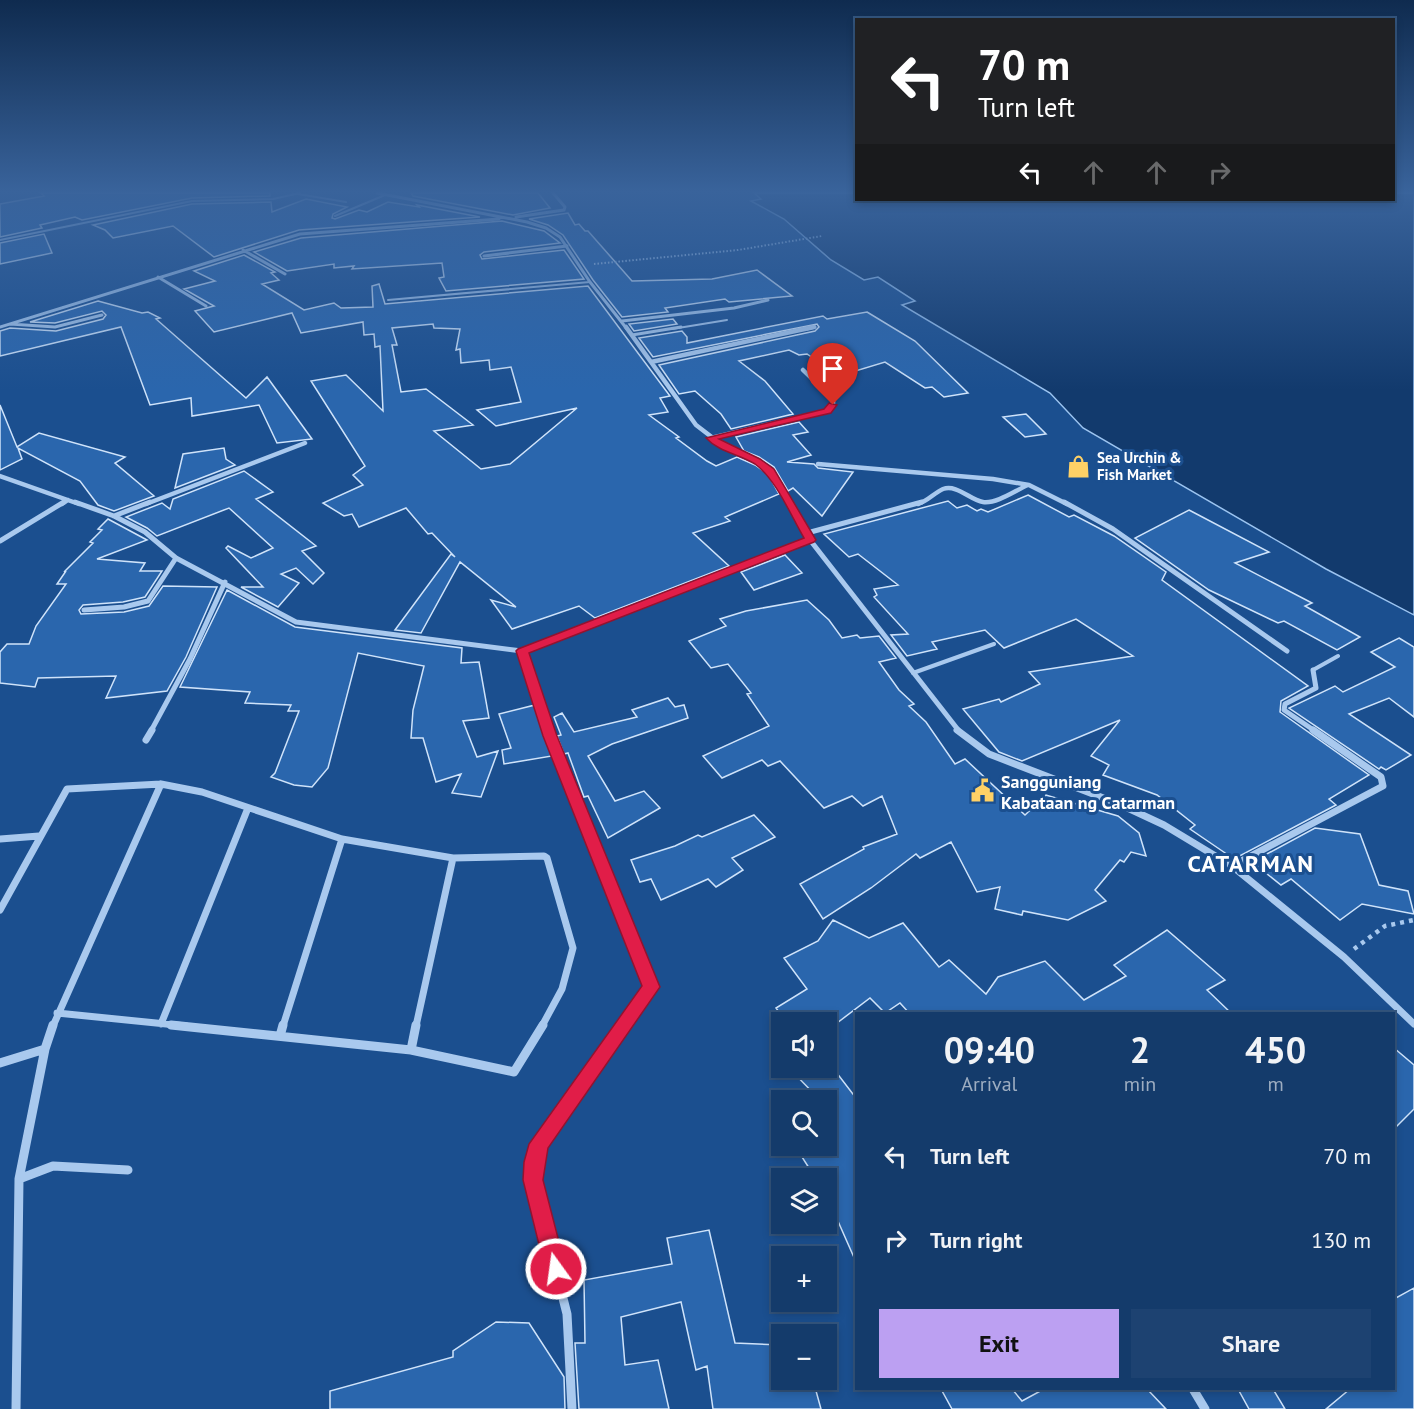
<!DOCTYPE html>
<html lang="en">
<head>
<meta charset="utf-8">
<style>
	:root { --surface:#143b6b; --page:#1d4271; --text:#f1f3f6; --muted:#9dadc1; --line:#33557e; --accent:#bca0f2 }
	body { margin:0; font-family:"PT Sans",sans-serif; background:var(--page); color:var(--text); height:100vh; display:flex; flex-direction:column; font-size:22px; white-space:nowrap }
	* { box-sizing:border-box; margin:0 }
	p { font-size:20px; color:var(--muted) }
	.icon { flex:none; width:33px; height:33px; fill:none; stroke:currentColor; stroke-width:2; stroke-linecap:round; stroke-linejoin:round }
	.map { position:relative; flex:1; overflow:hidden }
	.drawer { position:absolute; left:855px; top:1012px; width:540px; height:378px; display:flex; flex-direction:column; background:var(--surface); border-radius:0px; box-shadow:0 3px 9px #0003,0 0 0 2px var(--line) }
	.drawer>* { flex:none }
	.guide { position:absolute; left:855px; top:18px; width:540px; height:183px; border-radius:0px; box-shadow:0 3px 9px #0003,0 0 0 2px var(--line); background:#202124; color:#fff; overflow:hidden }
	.buttons { position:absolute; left:771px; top:1012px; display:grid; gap:12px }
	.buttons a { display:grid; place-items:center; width:66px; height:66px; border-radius:0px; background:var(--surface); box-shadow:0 3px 9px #0003,0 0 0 2px var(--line); font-size:30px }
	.pin { position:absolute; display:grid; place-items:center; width:51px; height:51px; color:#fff; margin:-62px -26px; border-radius:50% 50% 50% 0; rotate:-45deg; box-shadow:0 0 6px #0007 }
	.pin .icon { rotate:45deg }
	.me { position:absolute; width:66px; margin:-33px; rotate:346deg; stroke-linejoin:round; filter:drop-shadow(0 0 4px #0008) }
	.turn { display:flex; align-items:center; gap:21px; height:126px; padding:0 24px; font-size:27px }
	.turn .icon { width:78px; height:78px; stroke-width:2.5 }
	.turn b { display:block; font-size:42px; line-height:51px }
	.lanes { display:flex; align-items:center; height:57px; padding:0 24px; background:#0003; justify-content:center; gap:30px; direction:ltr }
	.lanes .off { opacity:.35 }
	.eta { display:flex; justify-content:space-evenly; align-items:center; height:102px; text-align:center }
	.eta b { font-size:36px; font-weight:600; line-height:42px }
	.button { display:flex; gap:12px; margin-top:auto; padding:12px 24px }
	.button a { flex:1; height:69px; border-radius:0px; background:var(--accent); color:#111; font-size:24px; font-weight:600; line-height:69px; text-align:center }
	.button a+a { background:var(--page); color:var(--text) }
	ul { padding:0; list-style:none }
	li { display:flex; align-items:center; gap:18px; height:84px; padding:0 24px }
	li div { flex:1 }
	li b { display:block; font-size:22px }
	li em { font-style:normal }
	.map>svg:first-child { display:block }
	.water { fill:#123a6d; stroke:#9cc4f0; stroke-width:1.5 }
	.building { fill:#2a66ad; stroke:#cfe3fa; stroke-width:1.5; fill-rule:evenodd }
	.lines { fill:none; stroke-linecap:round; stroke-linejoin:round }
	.path-far1 { stroke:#a9c9ee; stroke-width:2; stroke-dasharray:1.5 2; stroke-linecap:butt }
	.path { stroke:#a9c9ee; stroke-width:4.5; stroke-dasharray:4 5; stroke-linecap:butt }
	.lane-far2 { stroke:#a9c9ee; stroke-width:2 }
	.lane-far1 { stroke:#a9c9ee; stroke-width:3 }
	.lane { stroke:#a9c9ee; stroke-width:4 }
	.street-far4 { stroke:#a9c9ee; stroke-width:3 }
	.street-far3 { stroke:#a9c9ee; stroke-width:4.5 }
	.street-far2 { stroke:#a9c9ee; stroke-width:5 }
	.street-far1 { stroke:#a9c9ee; stroke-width:7 }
	.street { stroke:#a9c9ee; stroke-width:9 }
	.route { fill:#e11d48; stroke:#92132f; stroke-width:1.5 }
	.labels { text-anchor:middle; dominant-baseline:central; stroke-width:6; stroke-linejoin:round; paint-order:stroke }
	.far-poi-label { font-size:15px; font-weight:bold; fill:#fff; stroke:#1b4f8f; text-anchor:start }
	.poi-label { font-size:18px; font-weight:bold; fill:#fff; stroke:#1b4f8f; text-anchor:start }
	.district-label { font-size:24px; font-weight:bold; letter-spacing:1.5px; fill:#fff; stroke:#1b4f8f }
</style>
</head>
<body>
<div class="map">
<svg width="1414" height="1409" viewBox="0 0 1414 1409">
	<rect width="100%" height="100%" fill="#1b4f8f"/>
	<path class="water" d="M754 193H856V200H1394V193H1414V615L1326 569 1083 428 1050 393 902 305 915 301 878 277 864 280 831 260 784 219 751 201 761 199Z"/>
	<path class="building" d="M41 193H270V196L192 198 82 220 75 217 40 225 42 228 0 237V204L44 196Z
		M411 193H538L550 208 513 215 413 196Z
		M306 199 347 207 333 214 332 218 335 219 359 210 367 212 388 202 419 207 417 205 480 217 299 230 214 257 173 226 113 238 105 230 93 225 192 204 271 202 272 212Z
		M568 213 575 225 579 224 585 231H588L632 281 712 279 757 270 792 296 729 302 725 299 665 308 668 312 622 317 593 280 563 235 548 225 529 219Z
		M502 221 544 231 560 243 484 252 480 255 482 259 564 250 584 279 446 291 439 278 444 277 442 263 352 269 354 266 334 268V264L287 271 254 252 301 238Z
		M44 234 52 253 0 264V243Z
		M244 255 275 272 271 273 279 280 262 284 304 310 334 303 341 308 373 307 372 286 379 284 385 304 588 286 670 396 660 398 668 412 649 415 679 437 676 438 707 461 716 466 737 457 755 465 768 474 779 494 725 517 730 521 693 533 729 566 595 618 579 606 512 629 491 600 516 607 460 562 421 633 395 630 451 554 455 557 432 533 428 534 406 508 359 527 352 514 344 516 323 503 363 485 353 475 365 466 311 381 346 375 383 411 380 346 375 347 374 334 364 335 363 322 301 333 292 313 214 332 195 311 214 306 184 289 215 281 194 271ZM433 324 434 328 460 329 456 350 460 349 461 363 489 360 490 370 511 367 521 402 477 410 496 426 577 408 510 464 481 469 434 431 473 425 426 389 401 392 392 345H397L392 328Z
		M98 301 142 313 148 312 160 318 156 319 246 398 267 377 312 439 277 443 259 405 192 416 191 398 150 405 121 327 0 356V331L10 328 56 331 103 319 106 315 102 311 55 323 30 322Z
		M867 312 915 341 968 393 944 397 932 387 925 388 885 362 839 376 807 354 799 355 789 350 739 361 765 381 793 414 731 429 721 414 695 391 679 394 659 365 815 331 819 327 817 324 653 357 639 338 682 331 687 337V343L823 316 827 319Z
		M673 319 677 324 634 331 629 324Z
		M0 405 17 447 39 433 125 457 115 463 154 496 114 511 98 505 80 481 18 448 22 459 0 470Z
		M1026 414 1046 434 1025 437 1003 417Z
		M799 422 808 432 793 435 811 455 787 462 814 464 818 468 853 472 822 516 793 488 788 491 774 467 759 457 744 451 736 437Z
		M224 448 226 459 235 465 175 488 183 454Z
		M244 471 273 492 256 499 316 546 302 551 324 573 313 584 296 568 281 574 299 583 278 607 241 587H263L226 548 228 546 251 558 273 548 229 508 157 536 147 528 126 517 162 503 170 509 173 499Z
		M1028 495 1069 517 1074 515 1114 536 1166 572 1162 580 1308 686 1281 701 1280 712 1369 775 1329 799 1336 805 1234 859 1190 829 1195 825 1157 795 1103 775 1109 765 1091 756 1120 720 1022 761 999 752 963 709 999 699 1001 702 1040 684 1029 672 1133 656 1076 619 1004 648 985 630 932 642 937 649 907 656 891 635 908 634 874 597 877 595 874 589 898 585 858 554 849 557 824 534 948 501 957 508 967 505 977 511 981 509 988 512Z
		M1189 510 1269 552 1235 563 1312 603 1305 606 1360 637 1337 650 1284 621 1278 623 1209 590 1135 538Z
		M108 519 147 540 97 559 145 563 140 571H162L145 597 123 602 83 605 79 610 81 614 124 612 149 606 163 586 217 587 186 657 167 691 106 698 116 676 38 678 35 687 0 683V652L7 644H29L36 626 66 584H57L66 571 64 572 93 543 90 542 102 530 98 529Z
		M785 555 802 573 754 590 741 572Z
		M227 590 295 627 462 648 461 663 479 662 489 718 463 721 477 757 498 751 481 797 452 793 461 774 436 782 423 738H411L413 710 424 666 358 653 328 768 312 787 294 785 271 777 275 773 299 711H288L291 705 245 703 250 692 180 687Z
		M807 600 829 620 842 638 857 635 860 638 879 636 896 658 879 662 899 690 914 704 909 706 926 722 955 764 965 759 1025 815 1046 795 1118 816 1139 833 1146 856 1131 852 1124 862 1120 860 1095 890 1106 901 1068 920 1023 911 1022 915 995 909 1000 887 977 892 951 842 920 858 916 854 871 888 823 919 800 884 864 849 863 847 897 834 882 796 863 806 852 796 824 808 780 761 768 766 762 760 722 778 703 756 769 726 747 694 751 693 728 664 711 668 689 641 726 626 720 619 746 611Z
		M1399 638 1414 647V717L1389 698 1349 714 1411 755 1386 770 1381 767 1379 769 1289 708 1335 686 1343 692 1395 667 1371 652Z
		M668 698 675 707 684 705 688 718 612 744 588 756 615 801 644 791 660 808 608 838 588 796 584 797 568 753 564 754 557 736 561 735 554 717 562 713 574 732 637 717 632 710Z
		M535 705 552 756 504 764 502 750 511 748 499 714Z
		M754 815 775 837 732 858 743 870 716 887 708 879 661 900 651 879 640 882 631 860 675 846 698 835 702 837Z
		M1315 828 1360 834 1379 885 1408 891 1414 914 1362 904 1340 920 1291 879 1281 885 1252 862Z
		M833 920 869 938 903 923 939 967 949 960 986 994 998 977 1045 961 1084 1000 1126 976 1114 965 1167 930 1225 980 1207 990 1232 1014H910L900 1003 885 1013 870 998 837 1023H787L776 1008 807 989 784 958 818 941Z
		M1394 1048 1414 1065V1109L1394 1129Z
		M789 1068H833L856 1098V1262L826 1194V1179H816L795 1146H826V1101H821Z
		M709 1230 735 1343 782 1345V1380H813L821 1409H713L707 1366 696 1370 681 1302 621 1317 625 1365 658 1360 669 1409H579L575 1343H585L584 1280 672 1264 667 1238Z
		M1414 1288V1409H1326L1350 1389H1394V1299Z
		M496 1322 529 1323 564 1377 565 1409H330V1391L453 1357V1351Z
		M941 1389H1012L1022 1401 1044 1389H1147L1166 1409H952Z
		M1238 1389H1273L1285 1409H1249Z"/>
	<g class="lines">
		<path class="path-far1" d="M594 264 738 250 822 236"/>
		<path class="path" d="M1354 949 1385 926 1414 920"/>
		<path class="lane-far2" d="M298 194 346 202
			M335 216 385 195
			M0 240 192 201 273 199 300 193
			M388 300 590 282
			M672 329 727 320"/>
		<path class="lane-far1" d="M632 335 681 327"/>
		<path class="lane" d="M1313 670 1338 656
			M913 673 994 644"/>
		<path class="street-far4" d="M377 193 527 222 546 228 560 237 590 282 627 329
			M516 217 564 210 565 207 553 193
			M243 250 285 274
			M484 256 567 246
			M158 277 206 306
			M622 321 734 308 768 300
			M10 324 55 327 102 315
			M0 327 300 234 499 219
			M807 329 815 327"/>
		<path class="street-far3" d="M626 327 696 425 726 448 757 461 771 471 790 504
			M651 362 814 327
			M711 438 827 411 833 405V399L803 370
			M818 464 993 479 1029 485 1067 504
			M0 476 79 504
			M62 504 68 500
			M146 504 305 443
			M918 504C928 501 934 493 943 489 957 484 970 500 983 502 997 504 1016 490 1028 485"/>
		<path class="street-far2" d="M75 502 114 516 145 532 176 558 296 622 522 651 810 540
			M789 502 810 540 959 731
			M1064 502 1113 529 1287 651
			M114 516 150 502
			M807 533 922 502
			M0 541 64 502
			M84 610 124 607 148 601 176 558
			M522 651 548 731
			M1313 670 1316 688 1285 704 1284 710 1315 731
			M151 731 190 659 225 582"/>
		<path class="street-far1" d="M548 730 651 987 623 1026
			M957 730 989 754 1119 804 1164 825 1232 866 1344 957 1414 1024
			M146 740 152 730
			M0 839 39 836
			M1232 866 1383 786 1381 777 1313 730
			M0 910 67 789 161 784 202 792 342 839 453 858 544 856 547 858 573 948 562 989 542 1026
			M57 1013 186 1026
			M161 1024 248 808
			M53 1026 161 784
			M283 1026 342 839
			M416 1026 453 858"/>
		<path class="street" d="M171 1025 411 1050 514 1072 543 1025
			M280 1036 283 1025
			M411 1050 416 1025
			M0 1063 45 1049
			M19 1179 53 1166 128 1170
			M1193 1389 1205 1409
			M16 1409 19 1179 45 1049 53 1025
			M572 1409 567 1314 533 1180 534 1162 539 1144 624 1025"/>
	</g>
	<linearGradient id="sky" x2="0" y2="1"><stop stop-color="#0f2b4f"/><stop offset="0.49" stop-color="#39639b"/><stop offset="1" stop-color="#39639b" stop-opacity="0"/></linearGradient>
	<rect width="1414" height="390" fill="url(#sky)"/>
	<path class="route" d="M829 403 837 405 831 413 719 439 760 459 774 469 816 540 814 542 529 653 557 736 660 987 548 1148 543 1180 566 1269 563 1277 556 1280 548 1277 545 1269 523 1180 524 1162 529 1144 642 986 543 736 516 651 518 649 804 538C791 516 776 479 755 464 739 454 719 452 706 438L824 409Z"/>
	<defs>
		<symbol id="shop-bare" viewBox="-9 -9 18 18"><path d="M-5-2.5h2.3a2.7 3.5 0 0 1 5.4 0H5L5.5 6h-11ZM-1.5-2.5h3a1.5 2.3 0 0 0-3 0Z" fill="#ffd166" stroke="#1b4f8f" stroke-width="2.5" paint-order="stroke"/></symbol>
		<symbol id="civic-bare" viewBox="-9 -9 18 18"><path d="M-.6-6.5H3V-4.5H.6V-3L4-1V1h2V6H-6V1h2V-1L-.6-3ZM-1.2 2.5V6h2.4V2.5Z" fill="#ffd166" stroke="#1b4f8f" stroke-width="2.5" paint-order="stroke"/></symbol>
	</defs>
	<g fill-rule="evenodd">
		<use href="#shop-bare" x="1062" y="450" width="33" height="33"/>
		<use href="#civic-bare" x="966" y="774" width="33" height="33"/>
	</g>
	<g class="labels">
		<g class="far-poi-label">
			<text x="1097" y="457">Sea Urchin &amp;<tspan x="1097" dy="17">Fish Market</tspan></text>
		</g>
		<g class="poi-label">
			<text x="1001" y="781">Sangguniang<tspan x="1001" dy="21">Kabataan ng Catarman</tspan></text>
		</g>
		<g class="district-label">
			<text x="1251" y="863">CATARMAN</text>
		</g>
	</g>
</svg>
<div class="buttons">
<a><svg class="icon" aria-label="sound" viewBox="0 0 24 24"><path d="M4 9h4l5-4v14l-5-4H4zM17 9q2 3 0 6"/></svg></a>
<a><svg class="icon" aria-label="search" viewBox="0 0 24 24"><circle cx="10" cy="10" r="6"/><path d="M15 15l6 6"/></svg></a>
<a><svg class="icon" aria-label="layers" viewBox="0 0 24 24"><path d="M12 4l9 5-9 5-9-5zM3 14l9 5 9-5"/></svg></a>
<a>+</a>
<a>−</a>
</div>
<div class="pin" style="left:833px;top:405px;background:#d93025"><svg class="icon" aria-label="arrive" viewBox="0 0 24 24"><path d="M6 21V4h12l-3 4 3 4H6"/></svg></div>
<svg class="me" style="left:556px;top:1269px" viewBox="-20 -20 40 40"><circle r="17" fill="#e11d48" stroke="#fff" stroke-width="3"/><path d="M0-11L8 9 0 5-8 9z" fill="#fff"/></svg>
<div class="guide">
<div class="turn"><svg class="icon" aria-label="left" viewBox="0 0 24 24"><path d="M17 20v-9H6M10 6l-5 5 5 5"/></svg><div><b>70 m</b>Turn left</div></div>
<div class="lanes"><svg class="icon" aria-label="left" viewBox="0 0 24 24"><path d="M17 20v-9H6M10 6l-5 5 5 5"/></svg><svg class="icon off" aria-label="ahead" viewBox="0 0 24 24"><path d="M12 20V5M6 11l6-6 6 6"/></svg><svg class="icon off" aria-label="ahead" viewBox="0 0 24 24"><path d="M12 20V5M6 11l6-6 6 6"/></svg><svg class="icon off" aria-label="right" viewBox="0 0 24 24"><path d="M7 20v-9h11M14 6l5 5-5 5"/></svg></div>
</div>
<section class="drawer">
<div class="eta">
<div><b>09:40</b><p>Arrival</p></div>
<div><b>2</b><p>min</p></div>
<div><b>450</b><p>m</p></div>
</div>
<ul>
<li><svg class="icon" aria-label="left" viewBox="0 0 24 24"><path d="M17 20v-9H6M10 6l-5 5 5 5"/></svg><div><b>Turn left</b></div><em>70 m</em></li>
<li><svg class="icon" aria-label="right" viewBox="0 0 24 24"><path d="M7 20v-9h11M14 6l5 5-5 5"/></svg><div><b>Turn right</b></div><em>130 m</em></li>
</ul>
<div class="button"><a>Exit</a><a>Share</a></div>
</section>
</div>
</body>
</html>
